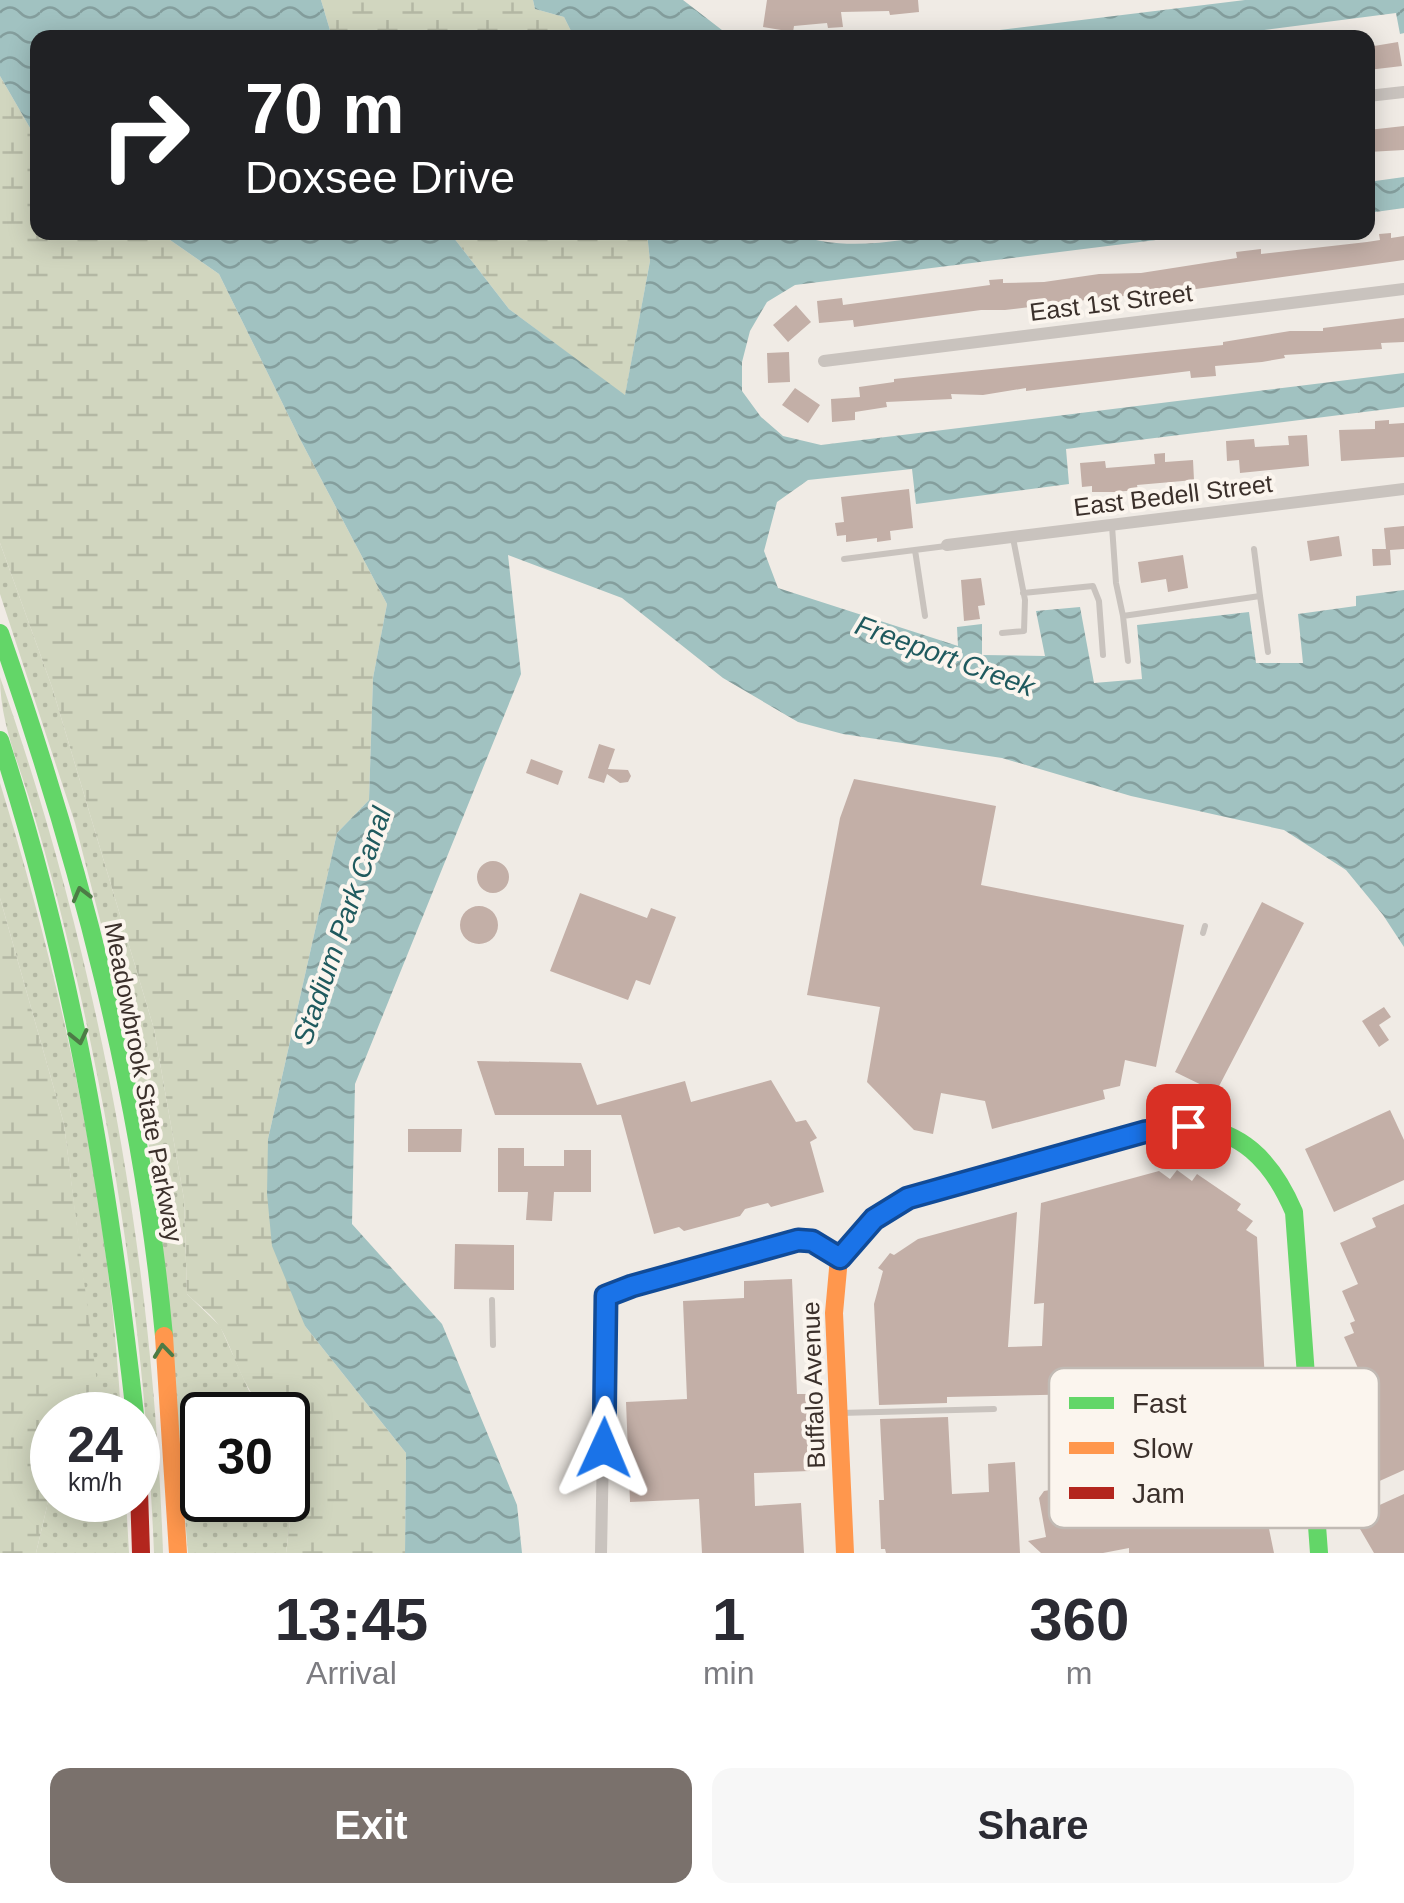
<!DOCTYPE html>
<html lang="en">
<head>
<meta charset="utf-8">
<style>
	:root { --surface:#fff; --page:#f7f7f7; --text:#2b2b33; --muted:#7c7c81; --accent:#7a716c }
	body { margin:0; font-family:Arial,sans-serif; background:var(--page); color:var(--text); height:100vh; display:flex; flex-direction:column; font-size:38px; white-space:nowrap }
	* { box-sizing:border-box; margin:0 }
	p { font-size:32px; color:var(--muted) }
	.icon { flex:none; width:55px; height:55px; fill:none; stroke:currentColor; stroke-width:2; stroke-linecap:round; stroke-linejoin:round }
	.map { position:relative; height:1553px; overflow:hidden }
	.side { display:flex; flex-direction:column; background:var(--surface); flex:1 }
	.side>* { flex:none }
	.hud { position:absolute; left:30px; top:30px; width:1345px; height:210px; border-radius:20px; box-shadow:0 5px 25px #0003; background:#202124; color:#fff; overflow:hidden }
	.speed { position:absolute; left:30px; top:1392px; display:flex; gap:20px; font-size:50px; font-weight:700; text-align:center }
	.speed>* { display:grid; place-content:center; width:130px; height:130px; border-radius:50%; background:var(--surface); box-shadow:0 5px 25px #0003; line-height:1 }
	.speed small { font-size:25px; font-weight:400 }
	.speed .limit { border:5px solid #111; border-radius:15px; background:#fff; color:#111 }
	.pin { position:absolute; display:grid; place-items:center; width:85px; height:85px; color:#fff; margin:-42px; border-radius:20px; box-shadow:0 5px 15px #0006 }
	.me { position:absolute; width:110px; margin:-55px; rotate:1deg; stroke-linejoin:round; filter:drop-shadow(0 0 8px #0008) }
	.turn { display:flex; align-items:center; gap:35px; height:210px; padding:0 50px; font-size:45px }
	.turn .icon { width:130px; height:130px; stroke-width:2.5 }
	.turn b { display:block; font-size:70px; line-height:85px }
	.eta { display:flex; justify-content:space-evenly; align-items:center; height:170px; text-align:center }
	.eta b { font-size:60px; font-weight:700; line-height:70px }
	.button { display:flex; gap:20px; margin-top:auto; padding:20px 50px }
	.button a { flex:1; height:115px; border-radius:20px; background:var(--accent); color:#fff; font-size:40px; font-weight:700; line-height:115px; text-align:center }
	.button a+a { background:var(--page); color:var(--text) }
	.map>svg:first-child { display:block }
	.grass { fill:url(#grass-dots) }
	.wetland { fill:url(#wetland-marsh) }
	.water { fill:url(#water-waves) }
	.building { fill:#c3afa7 }
	.lines { fill:none; stroke-linecap:round; stroke-linejoin:round }
	.lane { stroke:#c9c3be; stroke-width:6 }
	.street { stroke:#c9c3be; stroke-width:12 }
	.fast { stroke:#63d668; stroke-width:18 }
	.slow { stroke:#ff974d; stroke-width:18 }
	.jam { stroke:#b3261e; stroke-width:18 }
	.oneway { stroke:#4d7b46 }
	.route-casing { stroke:#114b97; stroke-width:25 }
	.route { stroke:#1a73e8; stroke-width:18 }
	.labels { text-anchor:middle; dominant-baseline:central; stroke-width:8; stroke-linejoin:round; paint-order:stroke }
	.street-label { font-size:25px; fill:#3b302b; stroke:#fbf5ee }
	.water-label { font-size:28px; font-style:italic; fill:#1f5a5e; stroke:#fbf5ee }
	.key { fill:#fbf5ee; stroke:#c1bab4; stroke-width:2.5 }
	.key-label { font-size:28px; fill:#3b302b }
</style>
</head>
<body>
<div class="map">
<svg width="1404" height="1553" viewBox="0 0 1404 1553">
	<defs>
		<pattern id="grass-dots" width="8" height="8" patternUnits="userSpaceOnUse" patternTransform="scale(2.5)"><rect width="8" height="8" fill="#d1d6bf"/><path d="M2 2h.1M6 6h.1" fill="none" stroke="#b4b8a4" stroke-width="1.8" stroke-linecap="round"/></pattern>
		<pattern id="wetland-marsh" width="20" height="14" patternUnits="userSpaceOnUse" patternTransform="scale(2.5)"><rect width="20" height="14" fill="#d1d6bf"/><path d="M1 5h8M5 5V1M11 12h8M15 12V8" fill="none" stroke="#b4b8a4"/></pattern>
		<pattern id="water-waves" width="16" height="10" patternUnits="userSpaceOnUse" patternTransform="scale(2.5)"><rect width="16" height="10" fill="#a1c2c1"/><path d="M0 5q4-4 8 0t8 0" fill="none" stroke="#849e9d"/></pattern>
	</defs>
	<rect width="100%" height="100%" fill="#f0ebe5"/>
	<path class="grass" d="M0 543 52 687 154 1029 184 1199 187 1294 220 1326 249 1391 278 1415H202V1500H288V1422L301 1434 286 1553H188L163 1259 147 1131 127 1025 75 823 0 594Z
		M0 677C99 960 153 1253 163 1553H154C146 1358 120 1167 76 976 63 920 49 864 32 808 19 763 0 724 0 677Z
		M0 783C63 987 109 1201 121 1415H100L64 1124 0 898Z
		M52 1485V1500H126L129 1553H36Z"/>
	<path class="wetland" d="M321 0H533L535 9 564 17 574 37H332Z
		M0 76 37 140 38 232 160 233 219 274 301 441 387 604 373 678 369 800 337 833 268 1139 305 1326 406 1453 405 1553H286L301 1434 288 1422V1415C247 1415 237 1356 221 1329 214 1316 198 1305 187 1294L184 1199 154 1029 52 687 0 543Z
		M450 233H647L650 261 625 396 509 309Z
		M0 898 64 1124 101 1414 52 1415V1485L36 1553H0Z"/>
	<path class="water" d="M0 0H321L332 37 38 38 37 140 0 76Z
		M533 0H683L731 37H574L564 17 535 9Z
		M1245 0H1404V33L1400 34 1396 13 1203 38 943 37Z
		M1404 177V208L1368 213V182Z
		M955 233H1212L795 285 767 302 750 331 742 362V391L761 417 783 436 821 445 1404 373V407L1066 449 1069 484 916 504 912 469 808 480 777 502 764 551 778 588 958 646 957 627 982 624V655L1045 656 1036 611 1080 607 1094 683 1142 679 1137 625 1249 612 1256 663H1303L1298 614 1356 606V596L1404 590V947L1383 915 1346 870 1284 830 1131 796 1002 758 843 734 798 722 723 678 622 598 508 555 521 674 355 1084 352 1224 442 1324 517 1505 522 1553H405L406 1453 305 1326 272 1246 267 1194 268 1139 337 833 369 800 373 678 387 604 301 441 219 274 160 233H450L509 309 625 395 650 261 647 233H793C846 254 901 239 955 233Z"/>
	<path class="building" d="M767 0H918L919 12 890 15 889 11 841 12 843 27 828 28 827 23 794 26 793 32 763 27Z
		M1398 42 1402 66 1368 70V47Z
		M1404 126V150L1368 152V130Z
		M1391 233V238L1404 236V260L1167 293 1110 297 1005 310H981L854 327 853 320 819 323 817 301 842 298 843 305 990 285 989 280 1003 279V283L1044 282 1099 274 1141 273 1237 258 1236 252 1261 249V254L1367 242 1380 240 1379 234Z
		M796 305 811 322 788 342 773 325Z
		M1404 318V342L1381 343 1382 349 1284 355 1285 358 1262 362 1215 366 1216 376 1191 378 1190 371 1026 391V388L983 395 951 394 952 399 886 402 887 407 855 412V420L832 422 831 399 860 397 859 387 894 382V379L1223 345V342L1290 331H1323V328Z
		M789 352 790 382 768 383 767 353Z
		M795 388 820 405 808 423 782 405Z
		M1389 420V424L1404 423V457L1341 461 1339 430 1375 429V421Z
		M1307 435 1309 466 1240 473 1239 460 1227 461 1226 441 1254 439 1255 447 1289 445 1288 436Z
		M1165 453V462L1193 460 1194 480 1137 485 1138 490 1114 492H1092V486L1082 487 1080 463 1105 461 1106 468 1155 464 1154 454Z
		M909 489 913 528 890 531 891 540 877 542V538L846 542V535L837 536 835 523 844 522 841 497Z
		M1404 526V549L1390 550 1391 565 1373 566 1372 549H1386L1384 528Z
		M1339 536 1342 556 1310 561 1307 541Z
		M1183 555 1188 588 1168 592 1166 579 1141 583 1138 562Z
		M981 578 985 605 978 606 980 619 964 621 961 580Z
		M599 744 615 749 608 769 628 770 631 776 628 782 620 783 607 774 604 783 588 778Z
		M531 759 563 771 558 785 526 773Z
		M854 779 996 806 981 885 1184 925 1156 1067 1125 1060 1120 1086 1103 1090 1105 1099 992 1129 985 1101 941 1093 933 1134 914 1130 867 1082 880 1007 807 995 840 818Z
		M477 877a16 16 0 1 1 32 0a16 16 0 1 1-32 0Z
		M580 893 647 918 651 908 676 917 650 985 636 980 628 1000 550 971Z
		M1262 902 1304 923 1216 1092 1175 1072Z
		M460 925a19 19 0 1 1 38 0a19 19 0 1 1-38 0Z
		M1384 1007 1391 1017 1379 1025 1389 1040 1379 1047 1362 1021Z
		M477 1061 581 1063 597 1105 685 1081 691 1102 771 1080 796 1122 806 1120 817 1138 810 1142 824 1192 771 1207 768 1203 745 1209 740 1216 684 1231 679 1227 654 1234 621 1115H495Z
		M1390 1110 1404 1140V1180L1334 1212 1305 1149Z
		M408 1129H462L461 1152H408Z
		M498 1148H524V1166H564V1150H591V1192H554L552 1221 526 1220 528 1192H498Z
		M1177 1170 1192 1181 1197 1174 1241 1204 1237 1210 1253 1221 1246 1230 1257 1237 1265 1381 1251 1382 1276 1522 1268 1524 1274 1553H1129V1548L1103 1553H1041L1028 1541 1046 1537 1039 1498 1044 1491 1102 1481 1088 1394 947 1397V1403L879 1405 874 1304 883 1271 878 1268 890 1253 894 1255 918 1239 1017 1212 1008 1347 1042 1346 1044 1303 1034 1304 1041 1203 1159 1171 1170 1179Z
		M1404 1204V1470L1364 1488 1354 1465 1378 1454 1348 1391 1365 1384 1344 1337 1354 1333 1350 1323 1355 1321 1342 1291 1358 1284 1340 1243 1376 1227 1372 1218Z
		M455 1244 514 1245V1290L454 1289Z
		M792 1279 797 1394H807L810 1471 754 1473 755 1506 801 1503 804 1553H702L699 1499 630 1502 626 1402 687 1399 683 1301 744 1298V1281Z
		M948 1417 952 1494 989 1492 988 1464 1015 1462 1020 1553H886L885 1549H881L879 1500H884L880 1419Z
		M1404 1494V1553H1374L1353 1517Z"/>
	<g class="lines">
		<path class="lane" d="M1112 526 1116 583 1123 616 1260 596 1268 652
			M1254 549 1260 596
			M915 550 925 616
			M844 559 946 546
			M1023 593 1093 586 1099 601 1103 655
			M1123 616 1128 661
			M1002 633 1024 631 1025 600 1013 538
			M1203 933 1205 926
			M492 1300 493 1345
			M840 1413 994 1409"/>
		<path class="street" d="M1368 96 1404 92
			M824 361 1404 289
			M947 545 1404 489
			M601 1553 606 1296 632 1286 798 1240 812 1241 839 1258"/>
		<path class="fast" d="M0 633C79 860 142 1096 164 1336
			M0 740C72 962 109 1183 135 1415
			M1038 1161C1140 1132 1239 1082 1294 1212L1319 1553"/>
		<path class="slow" d="M164 1336 178 1553
			M845 1553 834 1313 839 1258 874 1219 908 1197 1038 1161"/>
		<path class="jam" d="M138 1459 141 1553"/>
	</g>
	<defs><path id="oneway-chevron" d="M-2-3.5L2.5 0L-2 3.5" fill="none" stroke-width="1.6" stroke-linecap="round" stroke-linejoin="round" transform="scale(2.5)"/></defs>
	<g class="oneway">
		<use href="#oneway-chevron" transform="translate(81 894) rotate(-105)"/>
		<use href="#oneway-chevron" transform="translate(79 1037) rotate(77)"/>
		<use href="#oneway-chevron" transform="translate(163 1351) rotate(-96)"/>
	</g>
	<g class="lines">
		<defs>
			<path id="route" d="M604 1448 606 1296 632 1286 798 1240 812 1241 840 1258 874 1219 908 1198 1144 1132 1188 1126"/>
		</defs>
		<use href="#route" class="route-casing"/>
		<use href="#route" class="route"/>
	</g>
	<g class="labels">
		<g class="street-label">
			<text transform="translate(1111 302) rotate(-7)">East 1st Street</text>
			<text transform="translate(1173 495) rotate(-7)">East Bedell Street</text>
			<text transform="translate(144 1082) rotate(79)">Meadowbrook State Parkway</text>
			<text transform="translate(813 1385) rotate(-92)">Buffalo Avenue</text>
		</g>
		<g class="water-label">
			<text transform="translate(945 656) rotate(20)">Freeport Creek</text>
			<text transform="translate(342 926) rotate(-71)">Stadium Park Canal</text>
		</g>
	</g>
	<rect x="1049" y="1368" width="330" height="160" rx="15" class="key"/>
	<rect x="1069" y="1397" width="45" height="12" fill="#63d668"/>
	<rect x="1069" y="1442" width="45" height="12" fill="#ff974d"/>
	<rect x="1069" y="1487" width="45" height="12" fill="#b3261e"/>
	<g class="key-label">
		<text x="1132" y="1413">Fast</text>
		<text x="1132" y="1458">Slow</text>
		<text x="1132" y="1503">Jam</text>
	</g>
</svg>
<div class="speed"><div>24<small>km/h</small></div><div class="limit">30</div></div>
<div class="pin" style="left:1188px;top:1126px;background:#d93025"><svg class="icon" aria-label="arrive" viewBox="0 0 24 24"><path d="M6 21V4h12l-3 4 3 4H6"/></svg></div>
<svg class="me" style="left:604px;top:1448px" viewBox="-20 -20 40 40"><path d="M0-17L14 15 0 8-14 15z" fill="#1a73e8" stroke="#fff" stroke-width="4"/></svg>
<div class="hud">
<div class="turn"><svg class="icon" aria-label="right" viewBox="0 0 24 24"><path d="M7 20v-9h11M14 6l5 5-5 5"/></svg><div><b>70 m</b>Doxsee Drive</div></div>
</div>
</div>
<section class="side">
<div class="eta">
<div><b>13:45</b><p>Arrival</p></div>
<div><b>1</b><p>min</p></div>
<div><b>360</b><p>m</p></div>
</div>
<div class="button"><a>Exit</a><a>Share</a></div>
</section>
</body>
</html>
